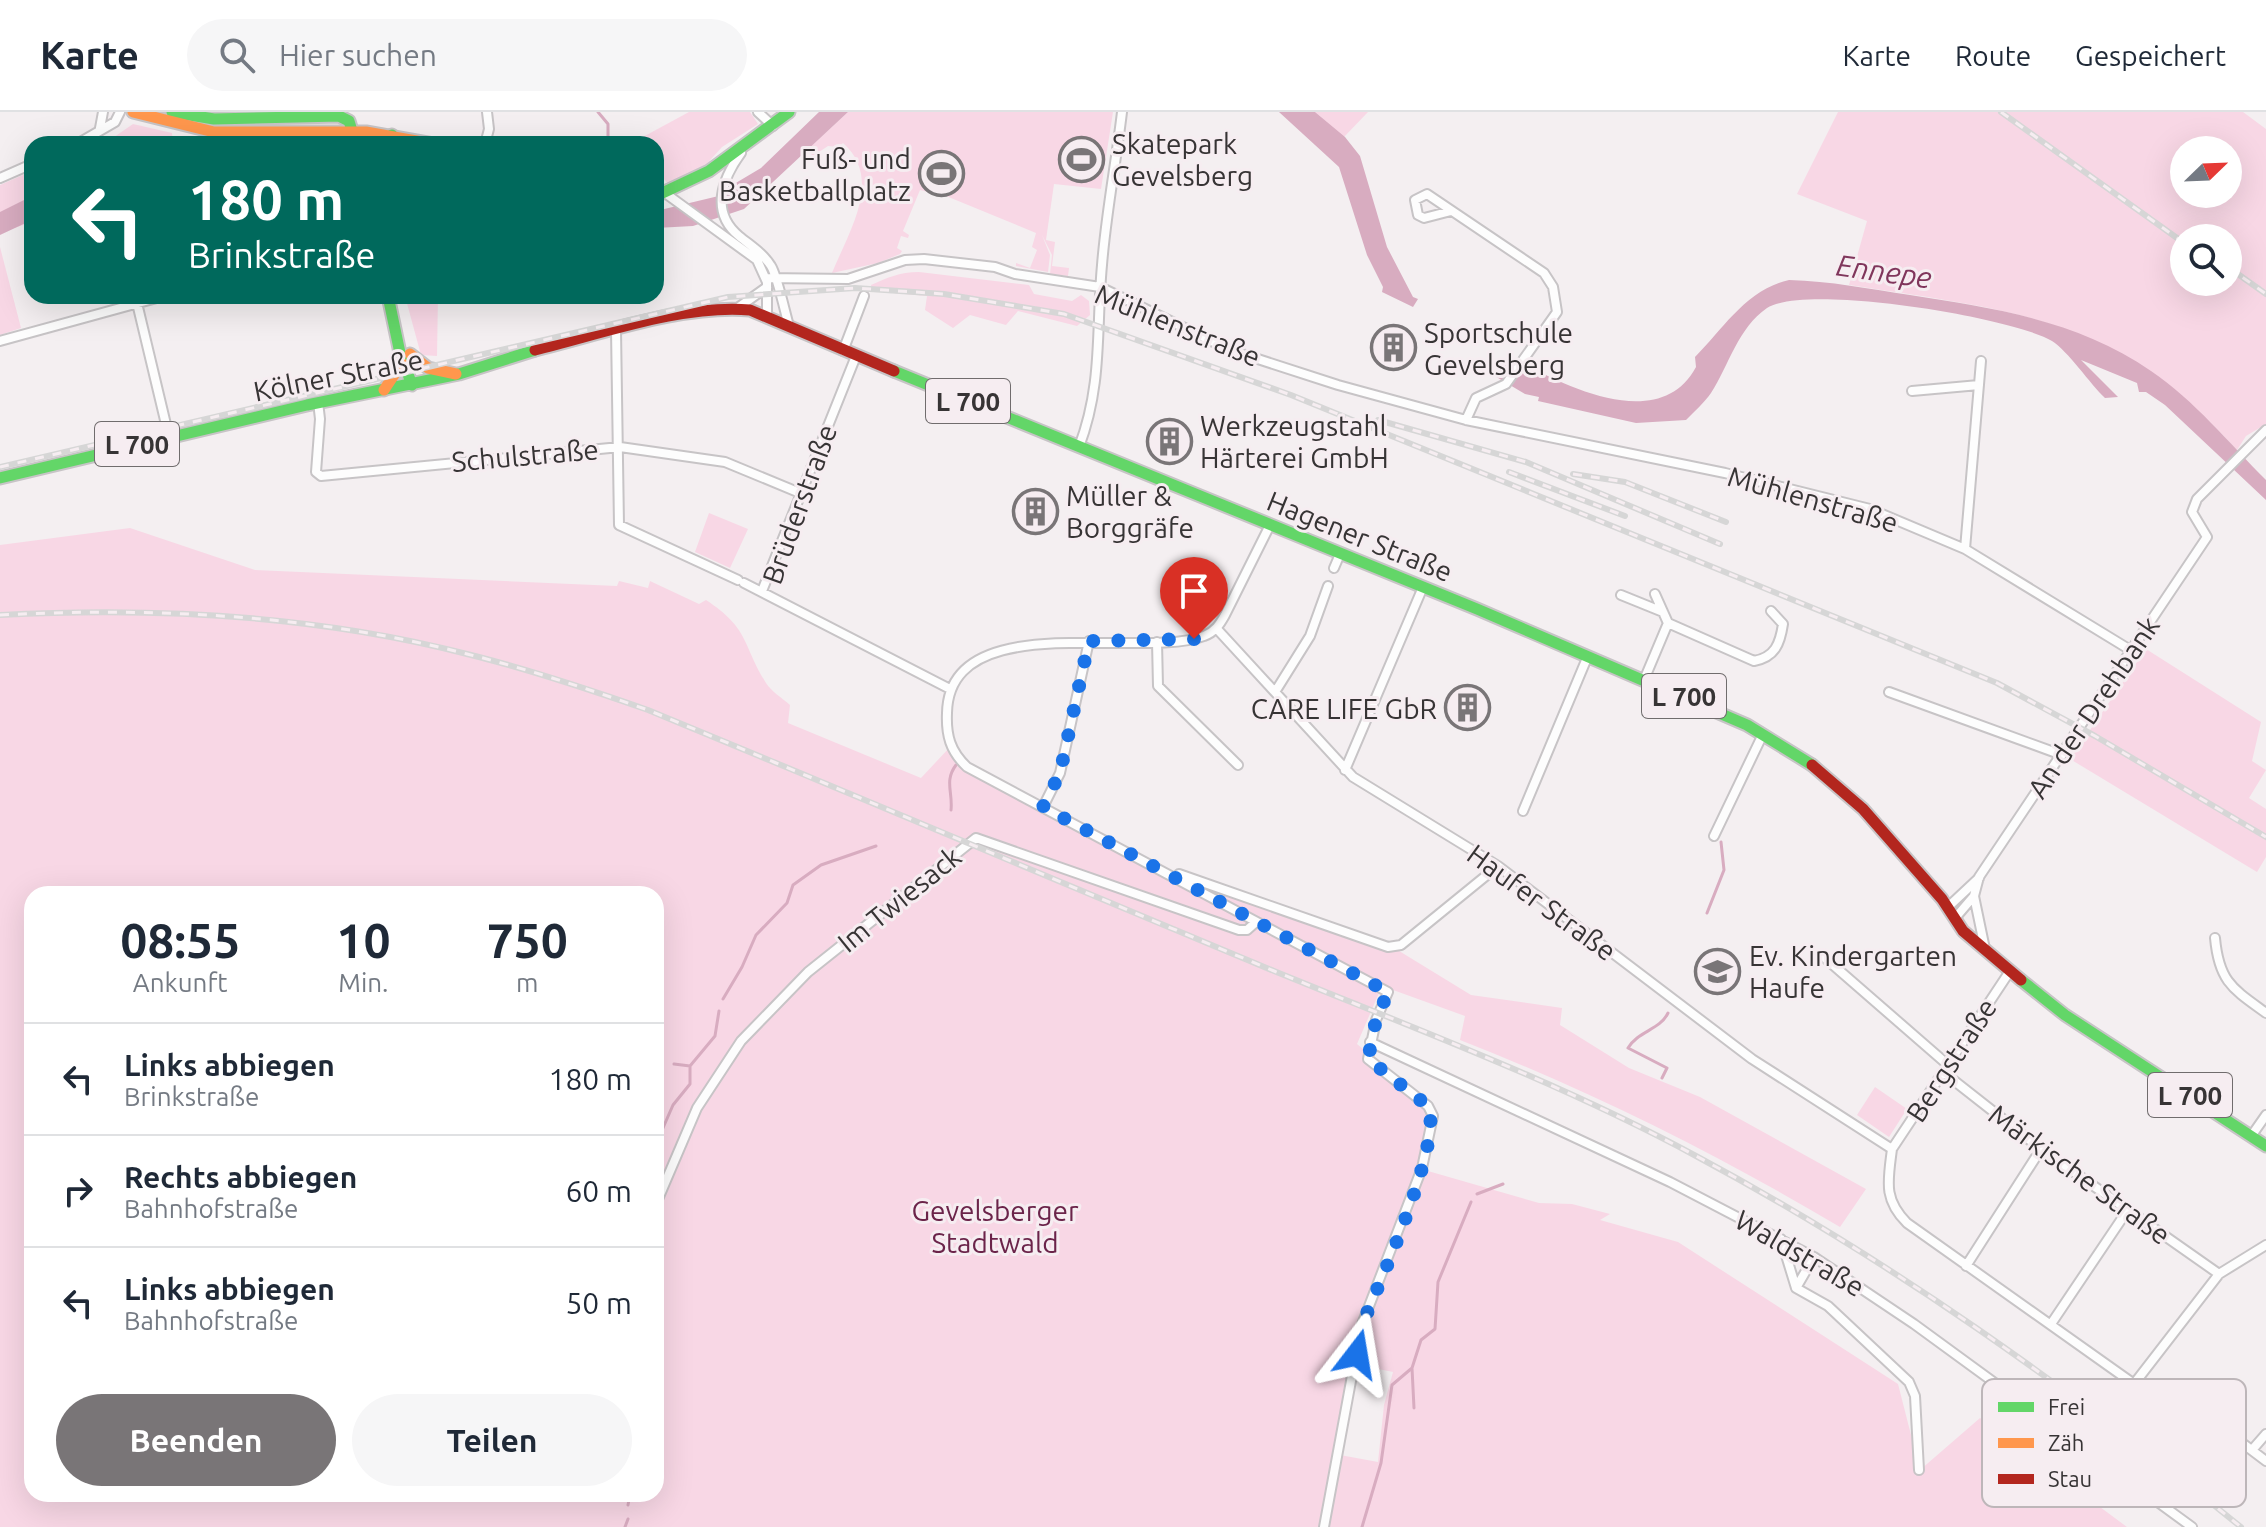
<!DOCTYPE html>
<html lang="de">
<head>
<meta charset="utf-8">
<style>
	:root { --surface:#fff; --page:#f6f6f7; --text:#1f2937; --muted:#747a83; --line:#e0e1e3; --accent:#797577 }
	body { margin:0; font-family:Ubuntu,sans-serif; background:var(--page); color:var(--text); height:100vh; display:flex; flex-direction:column; font-size:30px; white-space:nowrap }
	* { box-sizing:border-box; margin:0 }
	p { font-size:26px; color:var(--muted) }
	.icon { flex:none; width:44px; height:44px; fill:none; stroke:currentColor; stroke-width:2; stroke-linecap:round; stroke-linejoin:round }
	.map { position:relative; flex:1; overflow:hidden }
	.details { position:absolute; left:24px; top:774px; width:640px; height:616px; display:flex; flex-direction:column; background:var(--surface); border-radius:24px; box-shadow:0 8px 32px #0002 }
	.details>* { flex:none }
	.guide { position:absolute; left:24px; top:24px; width:640px; height:168px; border-radius:24px; box-shadow:0 8px 32px #0002; background:#00695c; color:#fff; overflow:hidden }
	.needle { width:52px; rotate:67deg }
	.fabs { position:absolute; left:2170px; top:24px; display:grid; gap:16px }
	.fabs a { display:grid; place-items:center; width:72px; height:72px; border-radius:50%; background:var(--surface); box-shadow:0 8px 32px #0002; font-size:40px }
	.pin { position:absolute; display:grid; place-items:center; width:68px; height:68px; color:#fff; margin:-82px -34px; border-radius:50% 50% 50% 0; rotate:-45deg; box-shadow:0 0 8px #0007 }
	.pin .icon { rotate:45deg }
	.me { position:absolute; width:88px; margin:-44px; rotate:14deg; stroke-linejoin:round; filter:drop-shadow(0 0 6px #0008) }
	.turn { display:flex; align-items:center; gap:28px; height:168px; padding:0 32px; font-size:36px }
	.turn .icon { width:104px; height:104px; stroke-width:2.5 }
	.turn b { display:block; font-size:56px; line-height:68px }
	.eta { display:flex; justify-content:space-evenly; align-items:center; height:136px; text-align:center }
	.eta b { font-size:48px; font-weight:700; line-height:56px }
	.cta { display:flex; gap:16px; margin-top:auto; padding:16px 32px }
	.cta a { flex:1; height:92px; border-radius:48px; background:var(--accent); color:#fff; font-size:32px; font-weight:700; line-height:92px; text-align:center }
	.cta a+a { background:var(--page); color:var(--text) }
	ul { padding:0; list-style:none }
	li { display:flex; align-items:center; gap:24px; height:112px; padding:0 32px; border-top:2px solid var(--line) }
	li div { flex:1 }
	li b { display:block; font-size:30px }
	li em { font-style:normal }
	header { display:flex; align-items:center; gap:48px; box-sizing:border-box; height:112px; padding:0 40px; background:var(--surface); border-bottom:2px solid var(--line) }
	header strong { font-size:38px }
	nav { display:flex; gap:44px; margin-inline-start:auto; font-size:28px }
	.search { width:560px; height:72px; background:var(--page); display:flex; align-items:center; gap:20px; box-sizing:border-box; padding:0 28px; border-radius:44px; color:var(--muted); font-size:30px }
	.map>svg:first-child { display:block }
	.green { fill:#f8d7e5; fill-rule:evenodd }
	.water { fill:#d8acc0 }
	.lines { fill:none; stroke-linecap:round; stroke-linejoin:round }
	.stream { stroke:#d8acc0; stroke-width:3 }
	.street-casing { stroke:#c7c4c6; stroke-width:12 }
	.fast-casing { stroke:#c7c4c6; stroke-width:15 }
	.slow-casing { stroke:#c7c4c6; stroke-width:15 }
	.jam-casing { stroke:#c7c4c6; stroke-width:15 }
	.street { stroke:#fdfdfd; stroke-width:8 }
	.fast { stroke:#63d668; stroke-width:11 }
	.slow { stroke:#ff974d; stroke-width:11 }
	.jam { stroke:#b3261e; stroke-width:11 }
	.rail-casing { stroke:#d6d6d6; stroke-width:6 }
	.rail { stroke:#f6edf1; stroke-width:3; stroke-dasharray:9; stroke-linecap:butt }
	.route { stroke:#1a73e8; stroke-width:14; stroke-dasharray:0 25.2 }
	.labels { text-anchor:middle; dominant-baseline:central; stroke-width:6; stroke-linejoin:round; paint-order:stroke }
	.shield { fill:#f6edf1; stroke:#706c6d; stroke-width:2 }
	.shield-label { font-size:26px; font-weight:bold; fill:#373435 }
	.poi-label { font-size:28px; fill:#373435; stroke:#f6edf1; text-anchor:start }
	.street-label { font-size:28px; fill:#373435; stroke:#f6edf1 }
	.park-label { font-size:28px; fill:#6b244a; stroke:#f6edf1 }
	.water-label { font-size:30px; font-style:italic; fill:#80365c; stroke:#f6edf1 }
	.key { fill:#f6edf1; stroke:#bdb6b9; stroke-width:2 }
	.key-label { font-size:22px; fill:#373435 }
</style>
</head>
<body>
<header>
<strong>Karte</strong>
<div class="search"><svg class="icon" aria-label="search" viewBox="0 0 24 24"><circle cx="10" cy="10" r="6"/><path d="M15 15l6 6"/></svg>Hier suchen</div>
<nav><a>Karte</a><a>Route</a><a>Gespeichert</a></nav>
</header>
<div class="map">
<svg width="2266" height="1415" viewBox="0 0 2266 1415">
	<rect width="100%" height="100%" fill="#f4eff1"/>
	<path class="green" d="M689 0H750L758 12 722 35 704 55 670 74 656 58V32H641V26Z
		M848 0H1113L1101 77 1054 72 1046 128 1055 130 1052 154 1069 156 1068 164 1050 162 1052 143 1042 123 1050 143 1048 160 1016 154V151L1030 156 1037 138 1032 135 1036 121 929 77 928 80 920 78 903 119 909 123 908 126 901 124 897 136 902 139 900 142 878 151 832 161C848 121 884 67 843 31L839 35 828 34 813 44 807 38Z
		M1315 0H1368L1344 25Z
		M1838 0H2243L2266 17V312L2246 324 2237 338C2116 205 2016 199 1849 173L1867 109 1797 82ZM2184 38H2228V82H2184ZM2184 126H2228V170H2184Z
		M133 12 172 21 173 32H104Z
		M32 59V110L0 121V73Z
		M0 135 21 216 0 223Z
		M919 160 1029 173 1034 182 1072 189 1081 183 1089 189 1090 203 1077 214 1018 199 1006 213 970 203 953 216 925 198 927 184 872 179 871 173C887 166 899 160 919 160Z
		M405 184H438L437 244 421 243Z
		M709 401 748 417 730 456 695 440Z
		M130 416 255 458 617 474 619 469 648 476 650 469 699 492 706 488C750 517 742 532 766 571 771 579 782 586 790 593L788 611 921 666 950 635 958 647 1155 754 1391 834 1471 883 1562 896 1560 913 1629 956 1700 985 1866 1077 1840 1115C1717 1042 1593 980 1460 928L1465 904 1382 874 1357 932 1430 992 1421 1057 1539 1091 1572 1092 1610 1102 1600 1108 1678 1130 1898 1272 1920 1358 1980 1306 2127 1415H0V433ZM32 782H656V1382H32ZM1359 1253 1393 1260 1384 1293 1378 1350 1340 1343Z
		M2146 537 2261 610 2252 649 2266 658 2249 686 2266 697V745L2257 760 2070 647Z
		M1875 975 1907 997 1889 1025 1857 1003Z"/>
	<path class="water" d="M819 0H848L744 97 693 114 656 116V99L727 82 729 75 761 56Z
		M1279 0H1315L1345 25 1360 44 1387 135 1413 185 1418 187 1413 195 1382 180 1383 175 1367 143 1339 55Z
		M32 84V108L0 123V100Z
		M1789 168C1830 169 1870 177 1910 183 1995 196 2079 209 2151 259 2195 289 2229 331 2266 368V388L2165 293 2146 280H2139L2137 271 2081 248 2118 285 2105 286C2091 273 2067 238 2052 229 2012 205 1805 171 1767 196 1738 216 1729 253 1711 281 1704 291 1694 300 1686 308L1636 311 1538 289 1539 285 1525 282 1493 263 1511 245C1560 272 1659 324 1696 255L1695 245C1724 216 1746 178 1789 168Z"/>
	<g class="lines">
		<path class="stream" d="M598 0 608 12V32
			M951 698C953 680 944 669 956 653
			M1707 801 1724 758 1721 730
			M723 887 742 855 756 823 787 791 793 773 821 753 876 734
			M674 952 690 954
			M1662 966 1667 956 1628 936C1638 919 1660 918 1668 901
			M656 1032 673 993 690 972V954L715 924 719 899
			M1477 1082 1503 1072
			M1412 1256 1414 1296
			M628 1393 630 1382
			M625 1415 628 1407
			M1362 1415 1381 1351 1392 1273 1412 1256 1421 1228 1435 1217 1438 1170 1471 1090"/>
		<defs>
			<path id="street" d="M758 0 773 14
				M100 16 103 0
				M77 32 115 10 120 0
				M485 32 489 17 487 0
				M741 41C722 67 710 100 739 124 751 134 763 141 771 154 777 163 785 200 789 214
				M0 66 32 52
				M665 81 757 148 767 170V204
				M1451 99 1424 106 1418 103 1415 88 1427 82 1544 161 1553 175 1557 200 1506 272 1476 286 1466 308
				M766 166 848 167 905 148 924 147 995 155 1015 162 1100 175 1230 238 1338 273 1466 308 1725 361 1870 397 1965 437 2132 539
				M137 191 169 325
				M739 195 767 175
				M616 218 619 413 738 468
				M0 229 164 184
				M843 239 864 184
				M1912 279 1979 273
				M318 290 320 307 316 360 321 364 620 335 725 350 800 381
				M1079 335C1103 272 1096 217 1102 153 1106 102 1116 51 1122 0
				M1270 413 1225 503C1220 512 1215 520 1204 524 1143 548 949 494 947 601 946 623 950 639 967 655L1388 880 1376 908 1368 947 1428 994 1433 1004 1422 1056 1361 1215 1324 1415
				M1965 437 1981 249
				M1334 456 1340 442
				M744 471 950 577
				M762 479 856 244
				M1655 482 1668 511 1754 549C1775 545 1780 532 1783 512L1771 499
				M1621 483 1663 500
				M1217 517 1353 665 1498 754 1752 947 1892 1037
				M1157 530 1158 574 1238 653
				M1644 568 1668 511
				M1275 580 1310 524 1328 474
				M1889 580 2062 643
				M1345 658 1423 475
				M1043 695 1060 661 1089 529
				M1523 699 1587 546
				M1714 724 1763 622
				M1179 762 1388 835 1401 833 1498 754
				M1974 784 1985 837
				M1948 795 1979 766
				M1956 805 1974 784 1979 765 2207 425 2192 400 2197 387 2266 318
				M2215 826C2219 870 2233 877 2266 901
				M1825 846 1948 953
				M1370 930 1670 1070 1814 1145 1914 1212 2192 1415
				M1943 960 2041 1037 2219 1162
				M2252 1023 2266 1003
				M1892 1037C1888 1069 1883 1087 1907 1111L2134 1272 2221 1315 2266 1349
				M1892 1037 2010 859
				M656 1092 697 996 741 929 808 860 976 726 1239 818H1247L1256 810
				M1781 1127 1796 1176 1828 1194 1909 1270 1915 1284 1919 1358
				M1966 1154 2041 1037
				M1796 1176 1814 1145
				M2051 1212 2127 1099
				M2134 1272 2219 1162 2266 1133
				M2252 1338 2266 1322"/>
			<path id="fast" d="M172 0 214 7 339 4 349 9 356 32
				M374 32 392 23
				M656 84 709 59 789 0
				M388 184 400 241 412 273
				M894 259 1477 497 1747 613 1812 653
				M0 366 307 293 459 262 535 238
				M2021 868 2065 903 2266 1034"/>
			<path id="slow" d="M133 0 214 20H366L433 32
				M410 242 428 256 456 262
				M384 278 402 251"/>
			<path id="jam" d="M535 238C601 222 683 192 750 198L894 259
				M1812 653 1863 697 1942 787 1963 819 2021 868"/>
		</defs>
		<use href="#street" class="street-casing"/>
		<use href="#fast" class="fast-casing"/>
		<use href="#slow" class="slow-casing"/>
		<use href="#jam" class="jam-casing"/>
		<use href="#street" class="street"/>
		<use href="#fast" class="fast"/>
		<use href="#slow" class="slow"/>
		<use href="#jam" class="jam"/>
		<defs>
			<path id="rail" d="M2001 0 2184 131
				M2228 155 2266 182
				M1378 308 1526 350 1720 432
				M0 355 728 185 855 176 944 182 1064 202 1291 283 1997 571 2095 624 2266 725
				M1509 360 1625 404
				M1573 362 1625 370 1726 410
				M0 503C155 495 316 503 467 542 528 557 588 577 648 598 857 684 1065 772 1274 859 1416 917 1561 971 1696 1044 1892 1149 2069 1276 2241 1415"/>
		</defs>
		<use href="#rail" class="rail-casing"/>
		<use href="#rail" class="rail"/>
	</g>
	<g class="lines">
		<path class="route" d="M1194 527 1089 529 1060 661 1043 695 1388 880 1376 908 1368 947 1428 994C1444 1029 1378 1175 1361 1215L1357 1242"/>
	</g>
	<defs>
		<symbol id="stadium-ring" viewBox="-11 -11 22 22"><circle r="9.5" fill="#f6edf1" stroke="#797577" stroke-width="1.5"/><path d="M0-5a6.5 5 0 1 0 0 10a6.5 5 0 1 0 0-10ZM-3.5-1.8h7v3.6h-7Z" fill="#797577"/></symbol>
		<symbol id="building-ring" viewBox="-11 -11 22 22"><circle r="9.5" fill="#f6edf1" stroke="#797577" stroke-width="1.5"/><path d="M-4-6H4V6H1V3H-1V6H-4ZM-2.5-4.3h1.7v1.8h-1.7ZM.8-4.3h1.7v1.8H.8ZM-2.5-1h1.7V.8h-1.7ZM.8-1h1.7V.8H.8Z" fill="#797577"/></symbol>
		<symbol id="school-ring" viewBox="-11 -11 22 22"><circle r="9.5" fill="#f6edf1" stroke="#797577" stroke-width="1.5"/><path d="M0-5L7-2L0 1L-7-2ZM-4 1L0 2.5L4 1V4Q0 6-4 4Z" fill="#797577"/></symbol>
	</defs>
	<g fill-rule="evenodd">
		<use href="#stadium-ring" x="1056" y="22" width="51" height="51"/>
		<use href="#stadium-ring" x="916" y="36" width="51" height="51"/>
		<use href="#building-ring" x="1368" y="210" width="51" height="51"/>
		<use href="#building-ring" x="1144" y="304" width="51" height="51"/>
		<use href="#building-ring" x="1010" y="374" width="51" height="51"/>
		<use href="#building-ring" x="1442" y="570" width="51" height="51"/>
		<use href="#school-ring" x="1692" y="834" width="51" height="51"/>
	</g>
	<g class="labels">
		<g class="shield">
			<rect x="926" y="267" width="84" height="44" rx="6"/>
			<rect x="95" y="310" width="84" height="44" rx="6"/>
			<rect x="1642" y="562" width="84" height="44" rx="6"/>
			<rect x="2148" y="961" width="84" height="44" rx="6"/>
		</g>
		<g class="shield-label">
			<text x="968" y="289">L 700</text>
			<text x="137" y="332">L 700</text>
			<text x="1684" y="584">L 700</text>
			<text x="2190" y="983">L 700</text>
		</g>
		<g class="poi-label">
			<text x="1112" y="31">Skatepark<tspan x="1112" dy="32">Gevelsberg</tspan></text>
			<text x="911" y="46" text-anchor="end">Fuß- und<tspan x="911" dy="32">Basketballplatz</tspan></text>
			<text x="1424" y="220">Sportschule<tspan x="1424" dy="32">Gevelsberg</tspan></text>
			<text x="1200" y="313">Werkzeugstahl<tspan x="1200" dy="32">Härterei GmbH</tspan></text>
			<text x="1066" y="383">Müller &amp;<tspan x="1066" dy="32">Borggräfe</tspan></text>
			<text x="1437" y="596" text-anchor="end">CARE LIFE GbR</text>
			<text x="1749" y="843">Ev. Kindergarten<tspan x="1749" dy="32">Haufe</tspan></text>
		</g>
		<g class="street-label">
			<text transform="translate(1178 213) rotate(22)">Mühlenstraße</text>
			<text transform="translate(338 263) rotate(-11)">Kölner Straße</text>
			<text transform="translate(525 343) rotate(-5)">Schulstraße</text>
			<text transform="translate(1813 387) rotate(16)">Mühlenstraße</text>
			<text transform="translate(799 392) rotate(-70)">Brüderstraße</text>
			<text transform="translate(1360 424) rotate(22)">Hagener Straße</text>
			<text transform="translate(2093 595) rotate(-56)">An der Drehbank</text>
			<text transform="translate(899 787) rotate(-39)">Im Twiesack</text>
			<text transform="translate(1542 790) rotate(36)">Haufer Straße</text>
			<text transform="translate(1951 948) rotate(-57)">Bergstraße</text>
			<text transform="translate(2080 1062) rotate(36)">Märkische Straße</text>
			<text transform="translate(1800 1141) rotate(30)">Waldstraße</text>
		</g>
		<g class="park-label">
			<text x="995" y="1098">Gevelsberger<tspan x="995" dy="32">Stadtwald</tspan></text>
		</g>
		<g class="water-label">
			<text transform="translate(1884 159) rotate(8)">Ennepe</text>
		</g>
	</g>
	<rect x="1982" y="1267" width="264" height="128" rx="12" class="key"/>
	<rect x="1998" y="1290" width="36" height="10" fill="#63d668"/>
	<rect x="1998" y="1326" width="36" height="10" fill="#ff974d"/>
	<rect x="1998" y="1362" width="36" height="10" fill="#b3261e"/>
	<g class="key-label">
		<text x="2048" y="1303">Frei</text>
		<text x="2048" y="1339">Zäh</text>
		<text x="2048" y="1375">Stau</text>
	</g>
</svg>
<div class="fabs">
<a><svg class="needle" viewBox="-14 -14 28 28"><path d="M0-13l5 13h-10z" fill="#e53935"/><path d="M0 13l5-13h-10z" fill="#747a83"/></svg></a>
<a><svg class="icon" aria-label="search" viewBox="0 0 24 24"><circle cx="10" cy="10" r="6"/><path d="M15 15l6 6"/></svg></a>
</div>
<div class="pin" style="left:1194px;top:527px;background:#d93025"><svg class="icon" aria-label="arrive" viewBox="0 0 24 24"><path d="M6 21V4h12l-3 4 3 4H6"/></svg></div>
<svg class="me" style="left:1357px;top:1242px" viewBox="-20 -20 40 40"><path d="M0-17L14 15 0 8-14 15z" fill="#1a73e8" stroke="#fff" stroke-width="4"/></svg>
<div class="guide">
<div class="turn"><svg class="icon" aria-label="left" viewBox="0 0 24 24"><path d="M17 20v-9H6M10 6l-5 5 5 5"/></svg><div><b>180 m</b>Brinkstraße</div></div>
</div>
<section class="details">
<div class="eta">
<div><b>08:55</b><p>Ankunft</p></div>
<div><b>10</b><p>Min.</p></div>
<div><b>750</b><p>m</p></div>
</div>
<ul>
<li><svg class="icon" aria-label="left" viewBox="0 0 24 24"><path d="M17 20v-9H6M10 6l-5 5 5 5"/></svg><div><b>Links abbiegen</b><p>Brinkstraße</p></div><em>180 m</em></li>
<li><svg class="icon" aria-label="right" viewBox="0 0 24 24"><path d="M7 20v-9h11M14 6l5 5-5 5"/></svg><div><b>Rechts abbiegen</b><p>Bahnhofstraße</p></div><em>60 m</em></li>
<li><svg class="icon" aria-label="left" viewBox="0 0 24 24"><path d="M17 20v-9H6M10 6l-5 5 5 5"/></svg><div><b>Links abbiegen</b><p>Bahnhofstraße</p></div><em>50 m</em></li>
</ul>
<div class="cta"><a>Beenden</a><a>Teilen</a></div>
</section>
</div>
</body>
</html>
